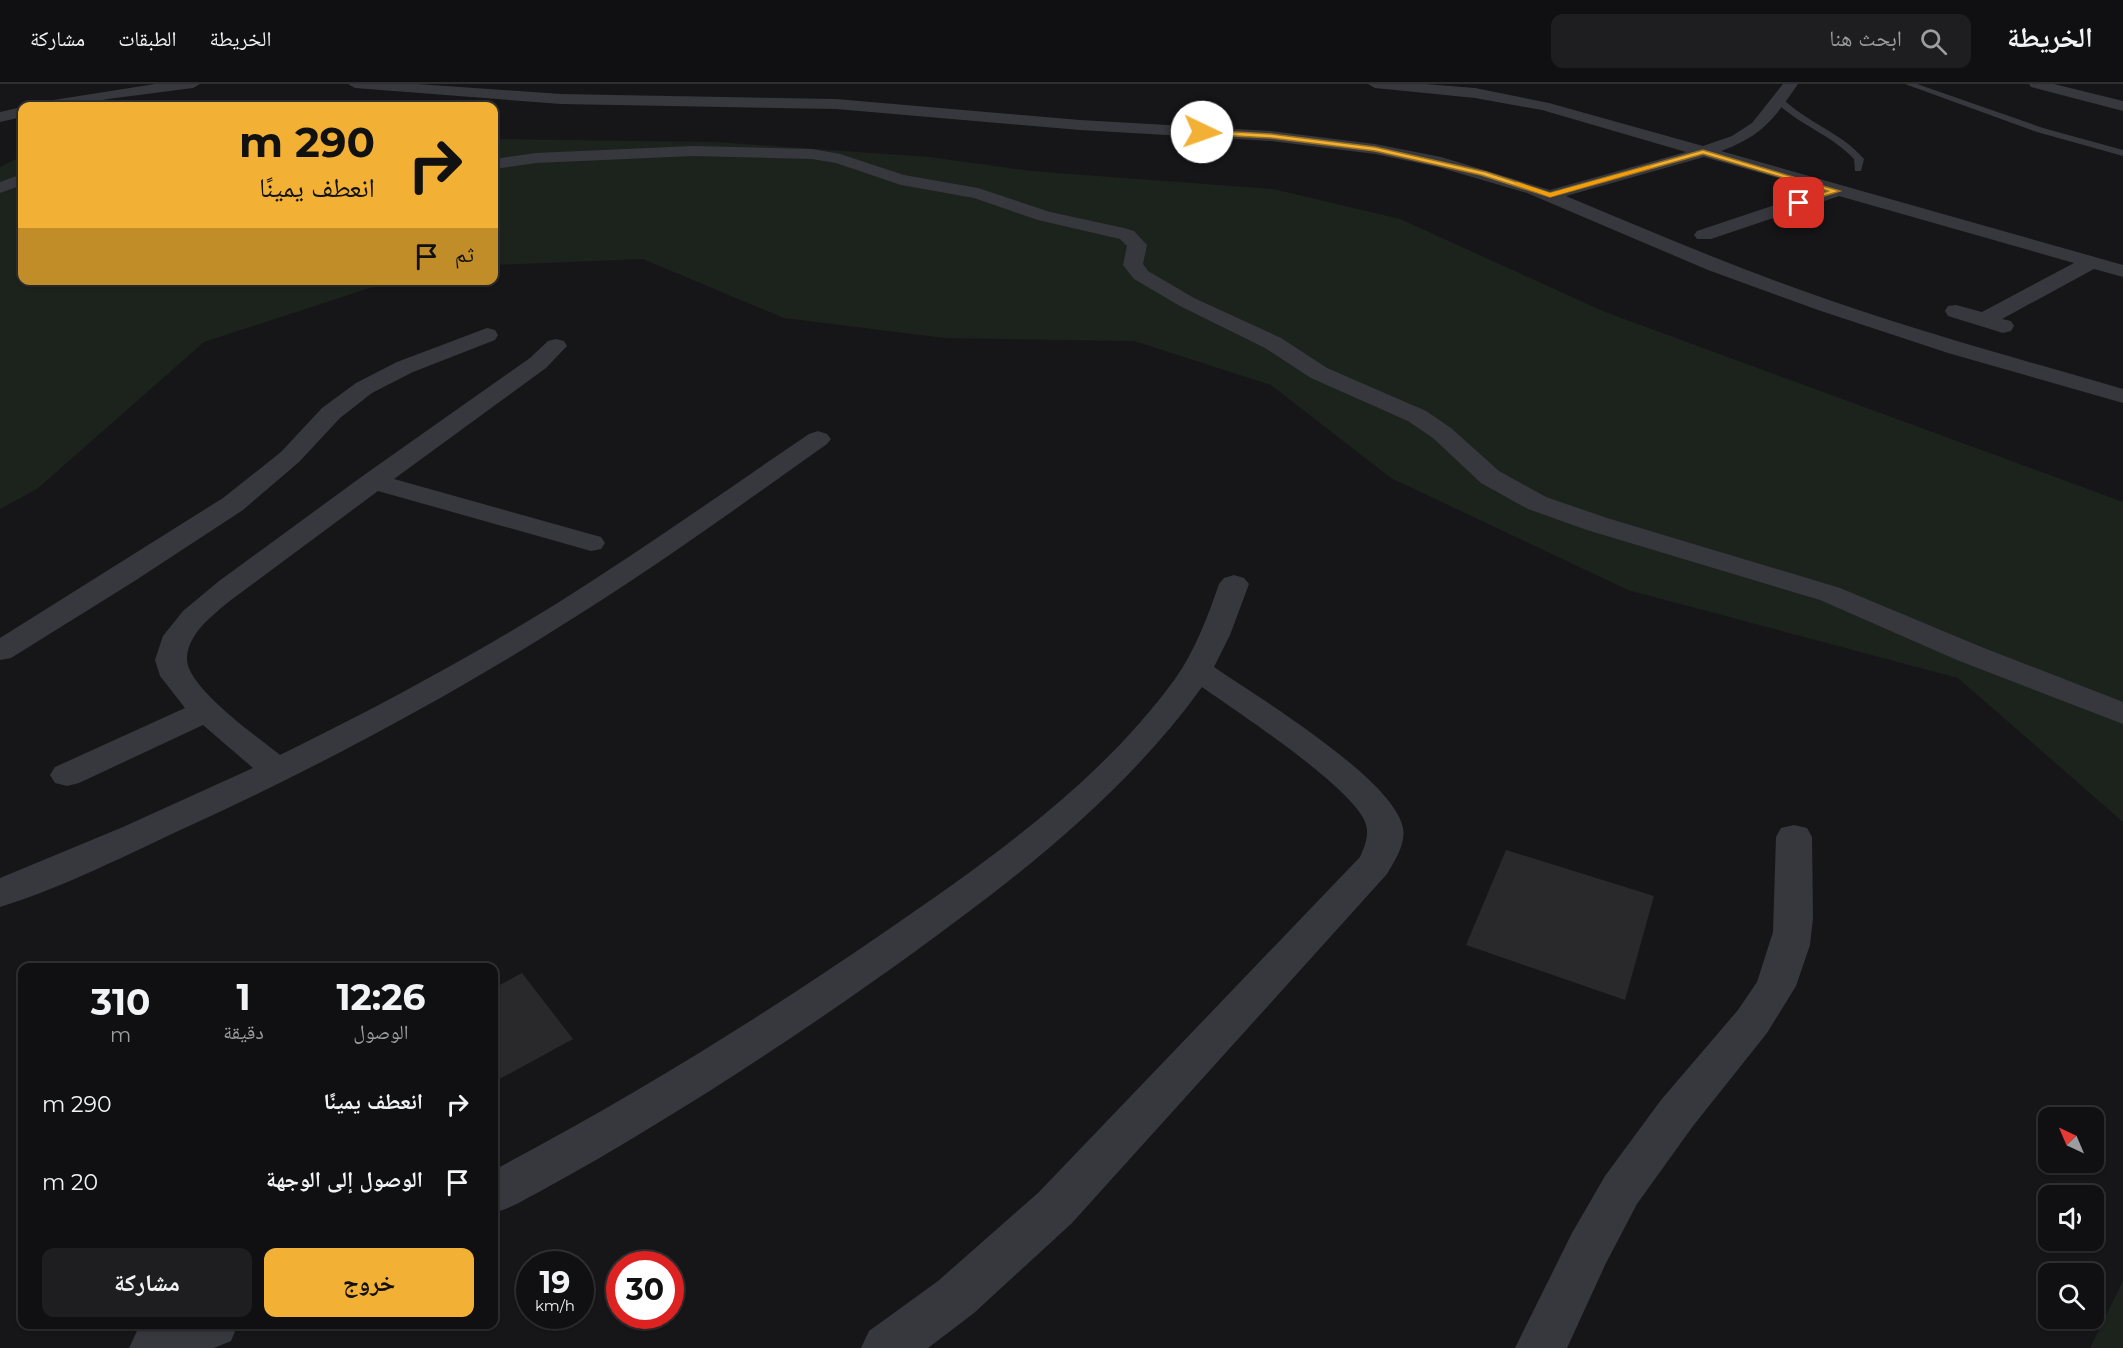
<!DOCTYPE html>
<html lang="ar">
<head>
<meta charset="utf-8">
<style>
	:root { --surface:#101012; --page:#1e1e20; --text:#f1f3f6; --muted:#9c9d9f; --line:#303032; --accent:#f2b134 }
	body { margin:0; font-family:Montserrat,"Noto Naskh Arabic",sans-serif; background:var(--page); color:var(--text); direction:rtl; height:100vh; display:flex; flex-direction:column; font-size:22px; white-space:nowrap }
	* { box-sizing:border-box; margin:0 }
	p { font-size:20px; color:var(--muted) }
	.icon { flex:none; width:33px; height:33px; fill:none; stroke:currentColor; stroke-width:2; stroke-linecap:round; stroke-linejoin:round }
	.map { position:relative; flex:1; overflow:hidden; direction:ltr }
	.side { position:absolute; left:18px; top:879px; width:480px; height:366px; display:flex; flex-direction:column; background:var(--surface); border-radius:12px; box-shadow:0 2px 4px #0004,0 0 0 2px var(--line); direction:rtl }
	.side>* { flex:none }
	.hud { position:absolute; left:18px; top:18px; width:480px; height:183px; border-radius:12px; box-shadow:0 2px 4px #0004,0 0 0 2px var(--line); direction:rtl; background:#f2b134; color:#111; overflow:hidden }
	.needle { width:39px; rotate:316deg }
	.controls { position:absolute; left:2038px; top:1023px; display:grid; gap:12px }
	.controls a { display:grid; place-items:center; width:66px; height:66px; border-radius:12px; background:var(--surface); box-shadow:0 2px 4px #0004,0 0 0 2px var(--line); font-size:30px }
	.speed { position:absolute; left:516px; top:1167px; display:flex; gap:12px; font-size:30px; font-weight:700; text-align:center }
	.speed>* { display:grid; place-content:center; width:78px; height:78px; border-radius:50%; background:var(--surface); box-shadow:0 2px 4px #0004,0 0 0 2px var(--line); line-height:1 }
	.speed small { font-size:15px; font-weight:400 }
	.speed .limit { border:9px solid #d22; background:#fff; color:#111 }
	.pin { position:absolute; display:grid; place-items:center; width:51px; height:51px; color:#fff; margin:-26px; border-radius:12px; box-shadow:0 3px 9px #0006 }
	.me { position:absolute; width:66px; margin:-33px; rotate:93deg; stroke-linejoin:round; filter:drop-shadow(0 0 4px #0008) }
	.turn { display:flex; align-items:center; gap:21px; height:126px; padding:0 24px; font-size:27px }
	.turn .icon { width:78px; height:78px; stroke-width:2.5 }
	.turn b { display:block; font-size:42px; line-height:51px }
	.then { display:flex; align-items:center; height:57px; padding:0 24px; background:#0003; gap:12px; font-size:22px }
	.eta { display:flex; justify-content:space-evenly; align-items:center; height:102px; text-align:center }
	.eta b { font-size:36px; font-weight:700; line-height:42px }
	.action { display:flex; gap:12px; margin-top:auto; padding:12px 24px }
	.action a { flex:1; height:69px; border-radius:12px; background:var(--accent); color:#111; font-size:24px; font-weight:700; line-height:69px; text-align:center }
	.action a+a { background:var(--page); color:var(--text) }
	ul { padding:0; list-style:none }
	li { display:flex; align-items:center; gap:18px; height:78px; padding:0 24px }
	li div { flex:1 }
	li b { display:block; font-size:22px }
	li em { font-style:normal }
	header { display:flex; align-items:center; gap:36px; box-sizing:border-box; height:84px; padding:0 30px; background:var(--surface); border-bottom:2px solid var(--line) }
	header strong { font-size:28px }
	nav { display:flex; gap:33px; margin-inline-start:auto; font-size:21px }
	.search { width:420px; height:54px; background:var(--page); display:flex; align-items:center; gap:15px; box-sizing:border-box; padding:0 21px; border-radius:12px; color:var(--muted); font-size:22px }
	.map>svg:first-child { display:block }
	.green { fill:#1c231d }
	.building { fill:#29292c }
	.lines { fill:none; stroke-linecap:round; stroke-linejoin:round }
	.lane { fill:#37383d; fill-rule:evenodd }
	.street { fill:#37383d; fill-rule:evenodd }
	.route { fill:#f2b134; stroke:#9d7322; stroke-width:1.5 }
	.slow { fill:#f59e0b }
</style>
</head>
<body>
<header>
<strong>الخريطة</strong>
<div class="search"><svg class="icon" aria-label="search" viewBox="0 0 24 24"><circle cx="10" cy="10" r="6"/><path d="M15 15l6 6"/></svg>ابحث هنا</div>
<nav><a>الخريطة</a><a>الطبقات</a><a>مشاركة</a></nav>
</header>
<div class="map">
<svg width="2123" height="1264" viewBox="0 0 2123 1264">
	<rect width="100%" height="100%" fill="#161618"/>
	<path class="green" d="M494 55 715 58 929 73 1031 87 1273 105 1400 135 1605 228 2123 418V738L1958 594 1628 506 1391 394 1271 301 1134 257 945 254 784 234 643 175 494 181Z
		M22 72V196L391 197 204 258 37 405 0 425V83Z
		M2123 1197V1264H2090Z"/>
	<path class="building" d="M1506 766 1654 812 1625 916 1466 861Z
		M522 889 573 955 494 998V904Z"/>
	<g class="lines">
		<path class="lane" d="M1905 0H1917L2043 44 2123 66V72L2037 48Z
			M1776 14H1782C1807 39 1841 48 1864 75L1861 87H1855L1854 75C1832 51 1799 41 1776 18Z"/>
		<path class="street" d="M155 0H200L193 4 108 15 68 22H39L47 17Z
			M348 0H417L561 10 836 15 1080 36 1271 47 1375 60 1441 73 1550 106 1686 68 1542 26 1475 14 1375 4 1368 0H1425L1475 4 1549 19 1703 62 1732 52 1752 39 1783 0H1798C1774 35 1762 52 1721 67L2123 181V193L2094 185 2002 235 2011 237 2014 242 2011 247 2003 249 1948 232 1945 227 1948 222 1956 221 1982 228 2074 179 1839 112 1711 155H1697L1694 151 1697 147 1820 106 1704 73 1566 112C1654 149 1741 186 1832 217 1928 250 2026 277 2123 305V319L1948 269 1818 226 1708 186 1527 109 1438 83 1375 70 1271 57 1080 46 836 25 561 20 355 4Z
			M2029 0H2054L2123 17V27L2031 3Z
			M22 23V33L0 38V28Z
			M693 62 812 65 840 70 904 91 978 104 1050 128 1124 144 1134 147 1147 161 1143 180 1148 187 1194 214 1281 254 1327 284 1426 327 1451 344 1499 387 1546 413 1607 434 1840 504 1979 562 2123 618V640L1957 576 1820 516 1587 446 1528 425 1481 399 1433 354 1408 337 1311 294 1265 264 1180 222 1134 195 1123 181 1127 162 1120 155 1038 136 974 114 901 101 836 79 812 75 693 72 536 79 494 85V75L536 69Z
			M22 90V101L0 109V98Z
			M487 244 495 246 498 251 495 256 413 288 372 309 340 334 299 378 243 426 133 498 11 574 0 576V554L223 414 281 368 322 324 356 299 397 278Z
			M556 255 564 257 567 262 546 284 394 395 601 453 605 459 601 465 591 467 378 407 227 519C211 533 189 549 187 573 184 602 258 653 280 671 374 625 467 575 556 520 642 466 725 407 809 350L818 347 827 350 831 355 827 360C744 419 661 479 575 533 451 612 322 681 189 742 128 770 65 803 0 823V794L123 743 253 684 203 641 79 699 67 702 55 699 50 691 55 683 185 624 160 592 155 576 163 552 183 527 219 497 364 391 530 274 548 257Z
			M1234 491 1244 494 1249 500 1230 551 1214 583C1256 612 1394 695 1403 744 1406 760 1395 776 1387 790L1072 1139 974 1229 928 1264H861L869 1247 938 1197 1038 1109 1360 773C1365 762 1370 750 1365 738 1352 703 1236 627 1202 603 1124 711 1019 792 913 869 827 931 739 990 648 1045 615 1065 581 1085 546 1104 529 1113 512 1124 494 1129V1086C630 1014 762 933 889 845 992 774 1100 698 1175 595 1195 567 1208 532 1219 500L1224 494Z
			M1794 741 1807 744 1812 753 1813 834 1810 861 1796 902 1767 949 1693 1042 1637 1120 1606 1179 1567 1264H1515L1572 1149 1605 1092 1661 1016 1738 926 1757 898 1773 848 1776 753 1781 744Z
			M152 1240H238L231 1257 214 1264H129L137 1247Z"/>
	</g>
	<path class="route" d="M1202 46 1271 50 1375 63 1486 88 1550 109 1703 66 1840 107 1796 121V118L1828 107 1703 70 1550 113 1481 91 1375 67 1271 54 1199 50Z"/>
	<path class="slow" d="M1648 82 1654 83 1550 113 1514 100 1517 98 1550 109Z"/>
</svg>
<div class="controls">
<a><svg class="needle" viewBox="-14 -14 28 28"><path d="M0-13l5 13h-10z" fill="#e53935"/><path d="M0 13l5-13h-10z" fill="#9c9d9f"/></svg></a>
<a><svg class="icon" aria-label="sound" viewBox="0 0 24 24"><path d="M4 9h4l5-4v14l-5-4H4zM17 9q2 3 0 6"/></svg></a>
<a><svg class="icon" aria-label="search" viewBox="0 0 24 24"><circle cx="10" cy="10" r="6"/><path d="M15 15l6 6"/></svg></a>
</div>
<div class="speed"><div>19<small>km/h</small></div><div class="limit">30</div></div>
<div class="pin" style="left:1799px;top:119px;background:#d93025"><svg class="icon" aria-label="arrive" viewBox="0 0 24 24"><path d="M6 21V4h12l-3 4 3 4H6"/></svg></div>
<svg class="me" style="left:1202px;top:48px" viewBox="-20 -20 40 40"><circle r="19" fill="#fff"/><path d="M0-13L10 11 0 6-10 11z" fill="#f2b134"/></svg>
<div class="hud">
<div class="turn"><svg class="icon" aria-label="right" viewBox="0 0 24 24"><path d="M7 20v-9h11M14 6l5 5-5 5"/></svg><div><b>290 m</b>انعطف يمينًا</div></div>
<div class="then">ثم<svg class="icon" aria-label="arrive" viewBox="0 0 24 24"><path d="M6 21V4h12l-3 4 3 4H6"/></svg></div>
</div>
<section class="side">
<div class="eta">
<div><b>12:26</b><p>الوصول</p></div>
<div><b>1</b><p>دقيقة</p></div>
<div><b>310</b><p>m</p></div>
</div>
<ul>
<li><svg class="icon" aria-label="right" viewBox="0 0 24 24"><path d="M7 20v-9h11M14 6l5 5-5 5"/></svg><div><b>انعطف يمينًا</b></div><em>290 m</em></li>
<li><svg class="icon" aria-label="arrive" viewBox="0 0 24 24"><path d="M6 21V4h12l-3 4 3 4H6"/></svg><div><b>الوصول إلى الوجهة</b></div><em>20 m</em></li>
</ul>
<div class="action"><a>خروج</a><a>مشاركة</a></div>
</section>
</div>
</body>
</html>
